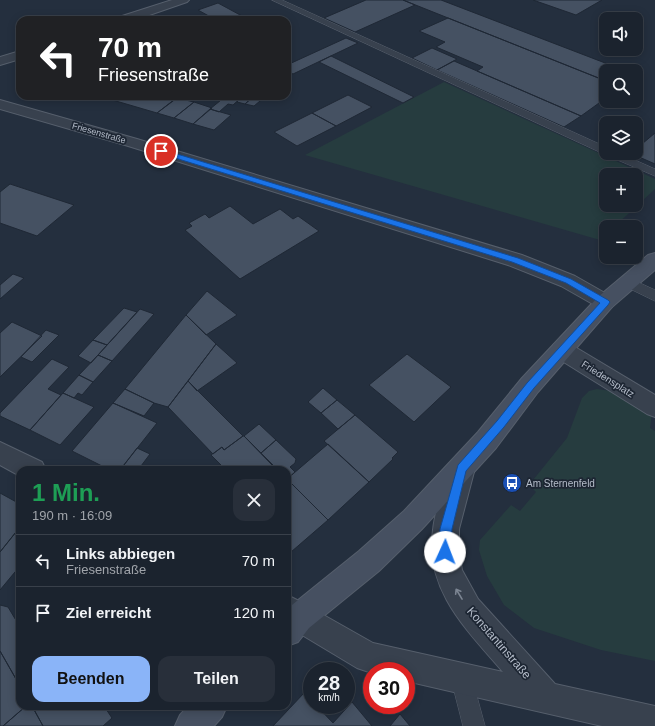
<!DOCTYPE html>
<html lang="de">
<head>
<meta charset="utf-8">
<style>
	:root { --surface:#1b232e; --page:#282f3a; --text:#f1f3f6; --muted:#a0a4aa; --line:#39404a; --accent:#8ab4f8 }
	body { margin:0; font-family:Helvetica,sans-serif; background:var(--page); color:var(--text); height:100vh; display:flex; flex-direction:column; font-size:15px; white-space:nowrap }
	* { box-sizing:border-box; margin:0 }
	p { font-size:13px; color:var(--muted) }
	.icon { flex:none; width:22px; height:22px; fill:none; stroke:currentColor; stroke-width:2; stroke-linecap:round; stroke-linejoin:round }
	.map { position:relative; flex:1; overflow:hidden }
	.panel { position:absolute; left:16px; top:466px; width:275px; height:244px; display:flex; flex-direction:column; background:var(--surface); border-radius:12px; box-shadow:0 2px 10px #0003,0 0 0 1px var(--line) }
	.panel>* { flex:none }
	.top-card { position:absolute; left:16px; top:16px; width:275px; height:84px; border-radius:12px; box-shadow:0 2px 10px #0003,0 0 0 1px var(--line); background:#202124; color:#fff; overflow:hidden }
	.buttons { position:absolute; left:599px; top:12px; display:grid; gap:8px }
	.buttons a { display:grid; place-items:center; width:44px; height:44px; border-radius:8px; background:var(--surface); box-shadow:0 2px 10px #0003,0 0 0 1px var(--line); font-size:20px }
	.speed { position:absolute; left:303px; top:662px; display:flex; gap:8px; font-size:20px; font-weight:700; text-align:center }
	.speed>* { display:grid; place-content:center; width:52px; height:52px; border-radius:50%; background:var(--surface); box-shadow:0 2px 10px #0003,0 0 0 1px var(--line); line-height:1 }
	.speed small { font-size:10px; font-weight:400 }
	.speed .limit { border:6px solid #d22; background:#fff; color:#111 }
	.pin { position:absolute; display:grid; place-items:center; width:34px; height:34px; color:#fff; margin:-17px; border:2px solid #fff; border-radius:50%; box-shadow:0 1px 4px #0007 }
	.me { position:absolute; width:44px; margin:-22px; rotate:2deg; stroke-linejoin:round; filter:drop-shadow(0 0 3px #0008) }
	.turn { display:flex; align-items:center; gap:14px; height:84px; padding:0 16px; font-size:18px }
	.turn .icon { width:52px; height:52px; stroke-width:2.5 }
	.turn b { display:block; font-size:28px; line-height:34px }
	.round { display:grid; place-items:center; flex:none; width:42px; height:42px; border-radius:12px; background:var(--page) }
	.summary { display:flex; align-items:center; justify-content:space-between; height:68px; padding:0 16px }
	h1 { font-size:24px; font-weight:800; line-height:30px; color:#1e9e55 }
	.cta { display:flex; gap:8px; margin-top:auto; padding:8px 16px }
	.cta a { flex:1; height:46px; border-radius:12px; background:var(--accent); color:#111; font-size:16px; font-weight:800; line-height:46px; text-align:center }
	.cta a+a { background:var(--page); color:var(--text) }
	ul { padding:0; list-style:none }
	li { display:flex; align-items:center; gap:12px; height:52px; padding:0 16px; border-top:1px solid var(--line) }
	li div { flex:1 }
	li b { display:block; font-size:15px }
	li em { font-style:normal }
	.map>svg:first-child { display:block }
	.green { fill:#263c3f; fill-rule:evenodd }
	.building { fill:#455162; stroke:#1f2835 }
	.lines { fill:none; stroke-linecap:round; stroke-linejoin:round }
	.lane-casing { stroke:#565f6c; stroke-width:1 }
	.street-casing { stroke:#565f6c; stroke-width:2 }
	.secondary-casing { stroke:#565f6c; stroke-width:2 }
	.lane { fill:#38414e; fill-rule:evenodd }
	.street { fill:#38414e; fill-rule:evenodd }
	.secondary { fill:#465061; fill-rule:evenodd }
	.oneway { stroke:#7c8592 }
	.route { fill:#1a73e8; stroke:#114b97 }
	.labels { text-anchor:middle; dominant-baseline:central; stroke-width:3.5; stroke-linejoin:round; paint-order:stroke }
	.far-street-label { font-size:9px; fill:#b4bcc9; stroke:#1d2633 }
	.street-label { font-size:10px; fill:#b4bcc9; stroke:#1d2633 }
	.poi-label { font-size:10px; fill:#b4bcc9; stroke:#1d2633; text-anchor:start }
	.near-street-label { font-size:12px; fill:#b4bcc9; stroke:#1d2633 }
</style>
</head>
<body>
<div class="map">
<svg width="655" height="726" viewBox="0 0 655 726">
	<rect width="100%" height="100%" fill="#242f3e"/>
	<path class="green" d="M444 82 655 179V189L614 227H606V234L600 240 305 155ZM606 175H636V205H606Z
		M597 389 611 391 652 413 650 428 655 431V661L601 650 534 628 504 605 487 576 479 550 480 540 511 505 520 511 536 492 529 485 567 438 582 398 589 391Z"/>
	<path class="building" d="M366 0H403L415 5 355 32 324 18Z
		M403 0H441L626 71H606V81Z
		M533 0H602L576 15Z
		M218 3 242 16 231 20H216L198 10Z
		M448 18 606 81V98L581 116 477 71 483 67 436 47 445 42 419 31Z
		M346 38 358 43 293 74 287 71V65Z
		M432 48 457 59 437 70 412 58Z
		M331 56 414 97 403 103 319 62Z
		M454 61 477 71 581 116 564 127 437 70Z
		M348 95 372 107 336 126 312 113Z
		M97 96H123L116 101Z
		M123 96H164L175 99 157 113 116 101Z
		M226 96H243L233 105 228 104 219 112 210 109Z
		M243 96H254L245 104 237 102Z
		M254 96H266L254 106 245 104Z
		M177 98 194 102 174 118 157 113Z
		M194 102 212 108 193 124 174 118Z
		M210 109 231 115 214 130 193 124Z
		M312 113 336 126 297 146 274 132Z
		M655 133V164L630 153H636V149Z
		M10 184 74 205 37 236 0 223V192Z
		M230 206 253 224 280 209 293 219 298 216 319 231 240 279 185 230 192 226 189 223 205 214 209 218Z
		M13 274 24 278 0 299V285Z
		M207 291 237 315 206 335 186 315Z
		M124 308 137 312 107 345 93 340Z
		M140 309 154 314 112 361 98 355Z
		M186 315 216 344 168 407 154 403 125 389Z
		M12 322 42 336 0 377V333Z
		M46 330 59 335 32 362 21 357Z
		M93 340 107 345 91 363 78 356Z
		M216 344 237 363 197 391 188 381Z
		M407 354 451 387 414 422 369 385Z
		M98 355 112 361 93 382 79 375Z
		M52 359 69 367 48 389 61 395 30 430 0 416V413Z
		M79 375 93 382 82 395 78 393 74 398 63 393Z
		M188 381 243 436 224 450 222 447 213 454 168 407Z
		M323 388 337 400 321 413 308 402Z
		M125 389 154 403 144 416 113 403Z
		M63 393 94 407 60 445 30 430Z
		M337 400 355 415 338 429 321 413Z
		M113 403 157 423 120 470H110L72 451Z
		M355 415 398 452 392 458 393 459 369 482 324 441Z
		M259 424 276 440 261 453 244 436Z
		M243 436H244L272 465 266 470H226L211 455 222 447 224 450Z
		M276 440 296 459 295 463 290 467 295 472 287 479V470H278L261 453Z
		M328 444 369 482 328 520 287 479Z
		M137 448 150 454 138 470H120Z
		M287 479 328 520 291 552 287 553Z
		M0 493 20 504V527L0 552Z
		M20 527V566L0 590V552Z
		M0 605 8 607 20 627V686L0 651Z
		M0 651 20 686V706H26L3 726H0Z
		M304 693 312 701V705H316L333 723 352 702 372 726H273Z
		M26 706H32L43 726H3Z
		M32 706H104L112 718 103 726H43Z
		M400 714 410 726H390Z"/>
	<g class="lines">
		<defs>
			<path id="lane" d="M272 0H282L606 147V153H619L655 169V176L606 155Z
				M629 278 655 290V301L624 286 622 283 624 280Z
				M462 668 470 671 485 726H463L451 679 454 671Z"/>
			<path id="street" d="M172 0H189L187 2 135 20H117L119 17Z
				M20 51V59L0 65V57Z
				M0 100 137 139 522 255 575 276 612 297 615 302 612 307 605 309 598 307 561 286 508 265 125 145 0 109Z
				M562 342 570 344 655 395V417L647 414 554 356 551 350 554 344Z
				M0 442 42 462 46 470H20V476L0 465Z
				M462 457 471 460 475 468 459 529V552L462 570 478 599 555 684 655 706V726H602L406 681V671H372V673L357 668 287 626V595L297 600 373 643 503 672C468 631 424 590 433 530 435 509 444 488 449 468L453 460Z"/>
			<path id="secondary" d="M655 253V270L612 307 538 392 496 448 422 529 379 571 309 628 298 642 287 646V609L359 551 404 511 478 432 522 378 598 297 648 255Z
				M188 706H227L222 717 214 726H175L180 715Z"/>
		</defs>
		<use href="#lane" class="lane-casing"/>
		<use href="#street" class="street-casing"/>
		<use href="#secondary" class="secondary-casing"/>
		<use href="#lane" class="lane"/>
		<use href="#street" class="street"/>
		<use href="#secondary" class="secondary"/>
	</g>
	<defs><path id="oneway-shaft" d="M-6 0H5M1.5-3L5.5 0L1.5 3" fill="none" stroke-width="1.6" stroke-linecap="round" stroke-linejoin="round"/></defs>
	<use class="oneway" href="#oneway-shaft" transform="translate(459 594) rotate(-121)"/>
	<path class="route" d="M159 150H164L518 258 571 279 608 300 610 302 608 305 534 388 504 427 466 471 452 529 451 552 449 556 445 557 441 556 439 552 440 529 458 465 497 421 527 383 600 303 566 283 512 262 159 153Z"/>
	<defs>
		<symbol id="bus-disc" viewBox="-11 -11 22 22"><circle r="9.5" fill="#1a4fb4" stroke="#1d2633"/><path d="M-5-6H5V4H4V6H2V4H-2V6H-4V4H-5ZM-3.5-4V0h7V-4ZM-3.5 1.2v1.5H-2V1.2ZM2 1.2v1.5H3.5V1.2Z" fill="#fff"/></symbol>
	</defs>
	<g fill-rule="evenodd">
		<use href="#bus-disc" x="501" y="472" width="22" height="22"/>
	</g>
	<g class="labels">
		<g class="far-street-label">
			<text transform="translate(99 133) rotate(16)">Friesenstraße</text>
		</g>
		<g class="street-label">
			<text transform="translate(608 379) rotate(32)">Friedensplatz</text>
		</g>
		<g class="poi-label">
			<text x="526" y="483">Am Sternenfeld</text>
		</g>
		<g class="near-street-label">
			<text transform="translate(499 643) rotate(49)">Konstantinstraße</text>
		</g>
	</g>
</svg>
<div class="buttons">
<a><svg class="icon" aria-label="sound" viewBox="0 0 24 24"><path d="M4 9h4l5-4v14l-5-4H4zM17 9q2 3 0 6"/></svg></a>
<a><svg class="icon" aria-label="search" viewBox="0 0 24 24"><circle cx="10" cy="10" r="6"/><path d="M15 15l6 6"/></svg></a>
<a><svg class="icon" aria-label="layers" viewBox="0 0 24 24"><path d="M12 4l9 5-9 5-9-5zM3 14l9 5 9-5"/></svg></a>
<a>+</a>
<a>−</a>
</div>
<div class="speed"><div>28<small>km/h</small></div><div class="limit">30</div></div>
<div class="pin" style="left:161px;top:151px;background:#d93025"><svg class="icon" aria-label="arrive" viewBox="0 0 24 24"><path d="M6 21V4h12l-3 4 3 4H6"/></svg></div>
<svg class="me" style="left:445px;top:552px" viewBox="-20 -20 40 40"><circle r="19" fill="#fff"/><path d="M0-13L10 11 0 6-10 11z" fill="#1a73e8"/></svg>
<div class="top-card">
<div class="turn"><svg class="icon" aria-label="left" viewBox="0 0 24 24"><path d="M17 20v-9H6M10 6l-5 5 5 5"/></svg><div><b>70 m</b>Friesenstraße</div></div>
</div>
<section class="panel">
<div class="summary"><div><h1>1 Min.</h1><p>190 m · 16:09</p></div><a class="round"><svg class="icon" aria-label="close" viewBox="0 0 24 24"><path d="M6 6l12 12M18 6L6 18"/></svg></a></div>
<ul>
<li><svg class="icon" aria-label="left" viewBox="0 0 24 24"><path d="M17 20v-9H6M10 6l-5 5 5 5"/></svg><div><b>Links abbiegen</b><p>Friesenstraße</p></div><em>70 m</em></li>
<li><svg class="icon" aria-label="arrive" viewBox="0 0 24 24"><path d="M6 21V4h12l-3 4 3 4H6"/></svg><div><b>Ziel erreicht</b></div><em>120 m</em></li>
</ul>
<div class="cta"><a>Beenden</a><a>Teilen</a></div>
</section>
</div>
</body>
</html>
